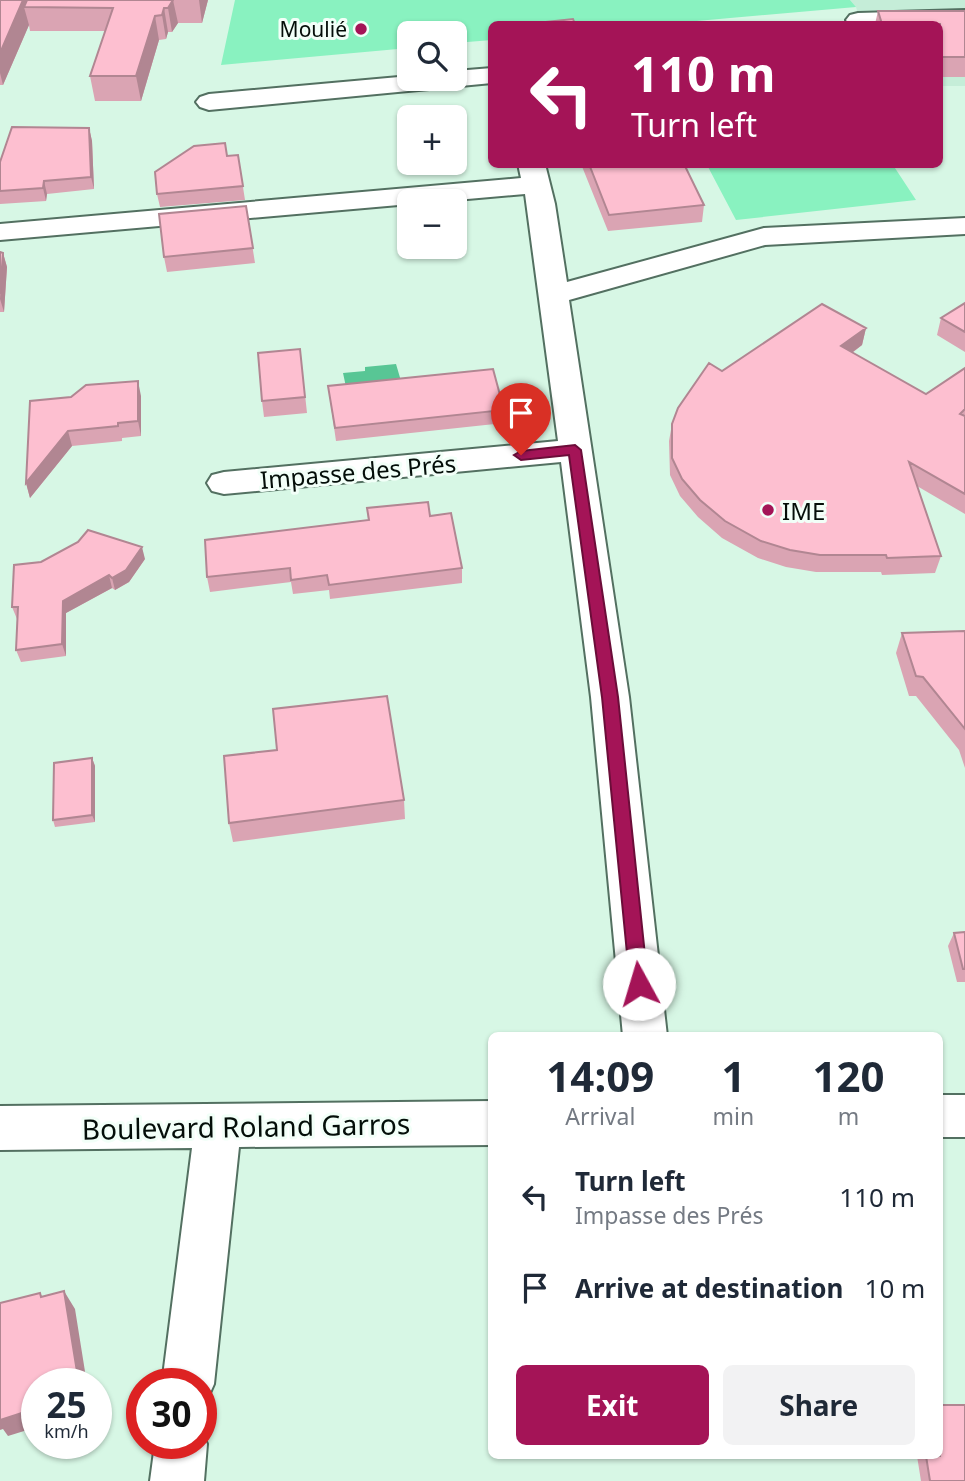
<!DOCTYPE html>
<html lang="en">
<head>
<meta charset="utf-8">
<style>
	:root { --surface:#fff; --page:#f2f2f3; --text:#1f2937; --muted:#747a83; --accent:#a41457 }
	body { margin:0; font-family:"Noto Sans",sans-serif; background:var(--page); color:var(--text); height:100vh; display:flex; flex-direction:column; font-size:26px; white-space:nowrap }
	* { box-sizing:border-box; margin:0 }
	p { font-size:23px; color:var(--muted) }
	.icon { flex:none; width:38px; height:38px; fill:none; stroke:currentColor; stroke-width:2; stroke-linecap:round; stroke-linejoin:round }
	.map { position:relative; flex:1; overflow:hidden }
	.sheet { position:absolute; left:488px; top:1032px; width:455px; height:427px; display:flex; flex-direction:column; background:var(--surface); border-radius:10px; box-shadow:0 2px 5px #0004 }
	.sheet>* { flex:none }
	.top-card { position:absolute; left:488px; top:21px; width:455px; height:147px; border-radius:10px; box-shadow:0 2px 5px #0004; background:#a41457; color:#fff; overflow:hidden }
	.buttons { position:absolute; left:397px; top:21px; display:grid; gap:14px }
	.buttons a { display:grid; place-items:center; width:70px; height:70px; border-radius:10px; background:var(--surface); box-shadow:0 2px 5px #0004; font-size:35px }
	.speed { position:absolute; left:21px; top:1368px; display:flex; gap:14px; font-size:35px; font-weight:700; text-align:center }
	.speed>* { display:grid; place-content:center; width:91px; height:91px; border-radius:50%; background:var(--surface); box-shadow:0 2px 5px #0004; line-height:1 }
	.speed small { font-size:18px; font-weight:400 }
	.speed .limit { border:10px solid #d22; background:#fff; color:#111 }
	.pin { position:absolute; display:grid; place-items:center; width:60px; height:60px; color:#fff; margin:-72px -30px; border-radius:50% 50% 50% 0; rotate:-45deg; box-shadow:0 0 7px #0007 }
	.pin .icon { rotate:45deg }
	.me { position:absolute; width:77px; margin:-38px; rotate:354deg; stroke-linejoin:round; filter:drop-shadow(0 0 5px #0008) }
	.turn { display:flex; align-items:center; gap:24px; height:147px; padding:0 28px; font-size:32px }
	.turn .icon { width:91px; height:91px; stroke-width:2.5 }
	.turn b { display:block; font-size:49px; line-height:60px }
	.eta { display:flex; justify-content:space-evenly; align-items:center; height:119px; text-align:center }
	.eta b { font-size:42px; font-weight:700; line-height:49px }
	.primary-button { display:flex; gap:14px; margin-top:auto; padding:14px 28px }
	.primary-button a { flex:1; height:80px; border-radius:10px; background:var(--accent); color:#fff; font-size:28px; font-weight:700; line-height:80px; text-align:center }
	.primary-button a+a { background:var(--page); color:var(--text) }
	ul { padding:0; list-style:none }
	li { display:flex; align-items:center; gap:21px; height:91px; padding:0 28px }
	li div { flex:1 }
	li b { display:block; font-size:26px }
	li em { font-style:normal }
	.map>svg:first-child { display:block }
	.built { fill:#c5edd8 }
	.green { fill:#89f2c0 }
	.water { fill:#58c695 }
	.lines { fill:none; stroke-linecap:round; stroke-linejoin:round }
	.minor-casing { stroke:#537061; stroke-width:4 }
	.minor { fill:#fff; fill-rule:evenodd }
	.wall { fill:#daa4b3 }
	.shaded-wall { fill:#b18692 }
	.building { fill:#fdbfd0; stroke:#b18692; stroke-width:2 }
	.route { fill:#a41457; stroke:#6b0d39; stroke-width:2 }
	.poi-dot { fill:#a41457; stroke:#f2fff8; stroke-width:2.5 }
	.labels { text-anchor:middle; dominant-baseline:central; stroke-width:6; stroke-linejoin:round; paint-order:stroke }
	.far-poi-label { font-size:21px; fill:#040e09; stroke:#f2fff8; text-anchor:end }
	.street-label { font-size:24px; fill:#040e09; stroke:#f2fff8 }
	.poi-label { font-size:24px; fill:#040e09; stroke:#f2fff8; text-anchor:start }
	.near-street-label { font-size:28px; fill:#040e09; stroke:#f2fff8 }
</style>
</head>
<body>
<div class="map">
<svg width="965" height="1481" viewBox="0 0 965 1481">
	<rect width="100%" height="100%" fill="#d7f7e5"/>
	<path class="built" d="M850 0H965V86H940V24H861L856 7Z"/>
	<path class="green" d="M235 0H850L856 7 663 24H492V40L455 43V33H410L409 48 221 65Z
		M707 165H893L916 200 736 220Z"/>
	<path class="water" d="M396 364 401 381 346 387 343 373 365 371V367Z"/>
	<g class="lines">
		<defs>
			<path id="minor" d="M965 10V24H849L846 20 850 15 858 13Z
				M492 68V83L209 110 200 107 196 102 200 97 209 94 410 76V79H455V71Z
				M518 164H545L555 204 567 282 764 228 965 218V234L765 245 569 300 629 697 667 1036H623L591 697 561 462 224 494 212 491 207 483 212 475 224 472 558 441 525 194 445 201H410V204L0 240V224L521 178Z
				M940 1095H965V1137H940Z
				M492 1101V1145L239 1147 214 1384 206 1402 201 1404V1384H162L192 1148 0 1150V1106Z
				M201 1429 207 1444 204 1481H150L155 1444H201Z"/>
		</defs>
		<use href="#minor" class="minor-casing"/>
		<use href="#minor" class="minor"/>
	</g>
	<path class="wall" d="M0 0H208L202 23H178L172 32H168L166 39 159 40 141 101H95L90 76 105 31H30L29 25 3 85H0Z
		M878 11H965V77H940V24H875Z
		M89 128 92 141 94 189 47 194 46 201 0 204V162Z
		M238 155 245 200 160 207 157 194Z
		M581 164H684L704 205 702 222 608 231Z
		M246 206 255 263 167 272 164 257Z
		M0 252 3 253 7 267 4 312H0Z
		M965 303V352L937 335 941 318Z
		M866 328 862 345 852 353 926 394 965 368V514L917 486 941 556 935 573 882 575 881 572H816L786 567 758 558 722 538 698 517 680 496 670 475 669 441 672 424 722 371Z
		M300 349 307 413 264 417 262 401Z
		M328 386 504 410V423L336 441Z
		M141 396V436L122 438V441L72 446 30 498 26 483 30 401Z
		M367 508 430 516 462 568V583L330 599 329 590 293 594 291 582 210 592 207 577 368 520Z
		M145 559 129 582 115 590 112 588 66 613V656L21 662 16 650 17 619 12 607Z
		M965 631V768L959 750 916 696H909L896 653 902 633Z
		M92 758 95 766V822L55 827 53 820Z
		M404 800 405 819 233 842 229 823Z
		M965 932V982H957L948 946 954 933Z
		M917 1456H940L965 1481H921Z"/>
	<path class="shaded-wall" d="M23 0H39L24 7 29 25 3 85 0 73V53Z
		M173 0 178 23 172 32 168 8Z
		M199 0H208L202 23Z
		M164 8 168 32 166 39 162 15Z
		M155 16 159 40 141 101 136 76Z
		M89 128 92 141 94 189 91 177Z
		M44 181 47 194 46 201 43 188Z
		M3 253 7 267 4 312 0 299Z
		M866 328 862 345 838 363 841 346Z
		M138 381 141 396V436L138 421Z
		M68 431 72 446 30 498 26 483Z
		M142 547 145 559 129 582 115 590 112 578Z
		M109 575 112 588 66 613V656L62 644 63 601Z
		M92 758 95 766V822L92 815Z
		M64 1291 75 1309 87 1384H79Z
		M37 1401V1427L8 1436 3 1429 0 1430V1420Z"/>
	<path class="building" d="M0 0H23L0 53Z
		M27 0H173L168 8H164L162 15 155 16 136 76H90L113 8 24 7Z
		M878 11H965V57H940V24H882Z
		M573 19 575 24H537L536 23Z
		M12 127 89 128 91 177 44 181 43 188 0 191V162Z
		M225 143 227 156 238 155 243 186 157 194 155 172 194 146Z
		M589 164H684L704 205 609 215Z
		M246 206 253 248 164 257 159 214Z
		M0 252 3 253 0 294Z
		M965 303V332L941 318Z
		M822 304 866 328 841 346 926 394 965 368V409L960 414 965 416V494L909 462 941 556 887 558 886 555H820L790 550 761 541 725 521 700 500 682 479 672 458V424L678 408 709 363 722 371Z
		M300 349 305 397 262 401 258 353Z
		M493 369 504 410 335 428 328 386Z
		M138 381V421L118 423V426L68 431 26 483 30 401 71 397 86 385Z
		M428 502 430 516 451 513 462 568 329 585 327 575 291 580 290 568 207 577 205 540 369 520 367 508Z
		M88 530 142 547 126 570 112 578 109 575 63 601 62 644 16 650 18 607H12L14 565 41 562 78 542Z
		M965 631V729L923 677 916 676 902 633Z
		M387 696 404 800 229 823 224 756 277 750 273 709Z
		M92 758V815L53 820 54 763Z
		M965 932V969H963L954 933Z
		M64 1291 79 1384H37V1401L28 1411 0 1420V1303L40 1293 41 1297Z
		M940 1405H965V1481H930L926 1456H940Z"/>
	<path class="route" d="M575 445 581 450 618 697 648 984 646 989 639 992 633 989 630 984 602 697 569 455 521 460 514 455 521 451Z"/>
	<g class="poi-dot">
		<circle cx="361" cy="29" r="7"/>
		<circle cx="768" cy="510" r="7"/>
	</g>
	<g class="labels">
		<g class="far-poi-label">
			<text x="347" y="29">Moulié</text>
		</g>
		<g class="street-label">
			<text transform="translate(358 471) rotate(-5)">Impasse des Prés</text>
		</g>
		<g class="poi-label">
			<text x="782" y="510">IME</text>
		</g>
		<g class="near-street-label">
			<text transform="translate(246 1126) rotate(-1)">Boulevard Roland Garros</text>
		</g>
	</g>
</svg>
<div class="buttons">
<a><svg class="icon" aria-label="search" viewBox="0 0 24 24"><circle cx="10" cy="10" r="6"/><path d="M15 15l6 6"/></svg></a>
<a>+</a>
<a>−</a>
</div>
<div class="speed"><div>25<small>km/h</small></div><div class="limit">30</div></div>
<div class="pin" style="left:521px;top:455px;background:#d93025"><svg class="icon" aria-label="arrive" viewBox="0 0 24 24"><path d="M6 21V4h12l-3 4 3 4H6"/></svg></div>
<svg class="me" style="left:639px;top:984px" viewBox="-20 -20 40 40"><circle r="19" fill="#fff"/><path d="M0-13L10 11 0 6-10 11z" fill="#a41457"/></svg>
<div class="top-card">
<div class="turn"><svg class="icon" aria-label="left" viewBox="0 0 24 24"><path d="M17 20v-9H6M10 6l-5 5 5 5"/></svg><div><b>110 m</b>Turn left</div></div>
</div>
<section class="sheet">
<div class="eta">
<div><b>14:09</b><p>Arrival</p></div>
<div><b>1</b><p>min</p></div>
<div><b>120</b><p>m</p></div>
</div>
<ul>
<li><svg class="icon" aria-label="left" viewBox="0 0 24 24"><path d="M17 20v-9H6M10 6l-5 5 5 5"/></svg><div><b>Turn left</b><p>Impasse des Prés</p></div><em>110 m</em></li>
<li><svg class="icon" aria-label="arrive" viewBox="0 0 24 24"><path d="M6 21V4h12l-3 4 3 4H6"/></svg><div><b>Arrive at destination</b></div><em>10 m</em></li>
</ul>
<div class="primary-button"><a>Exit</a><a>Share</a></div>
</section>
</div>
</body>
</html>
